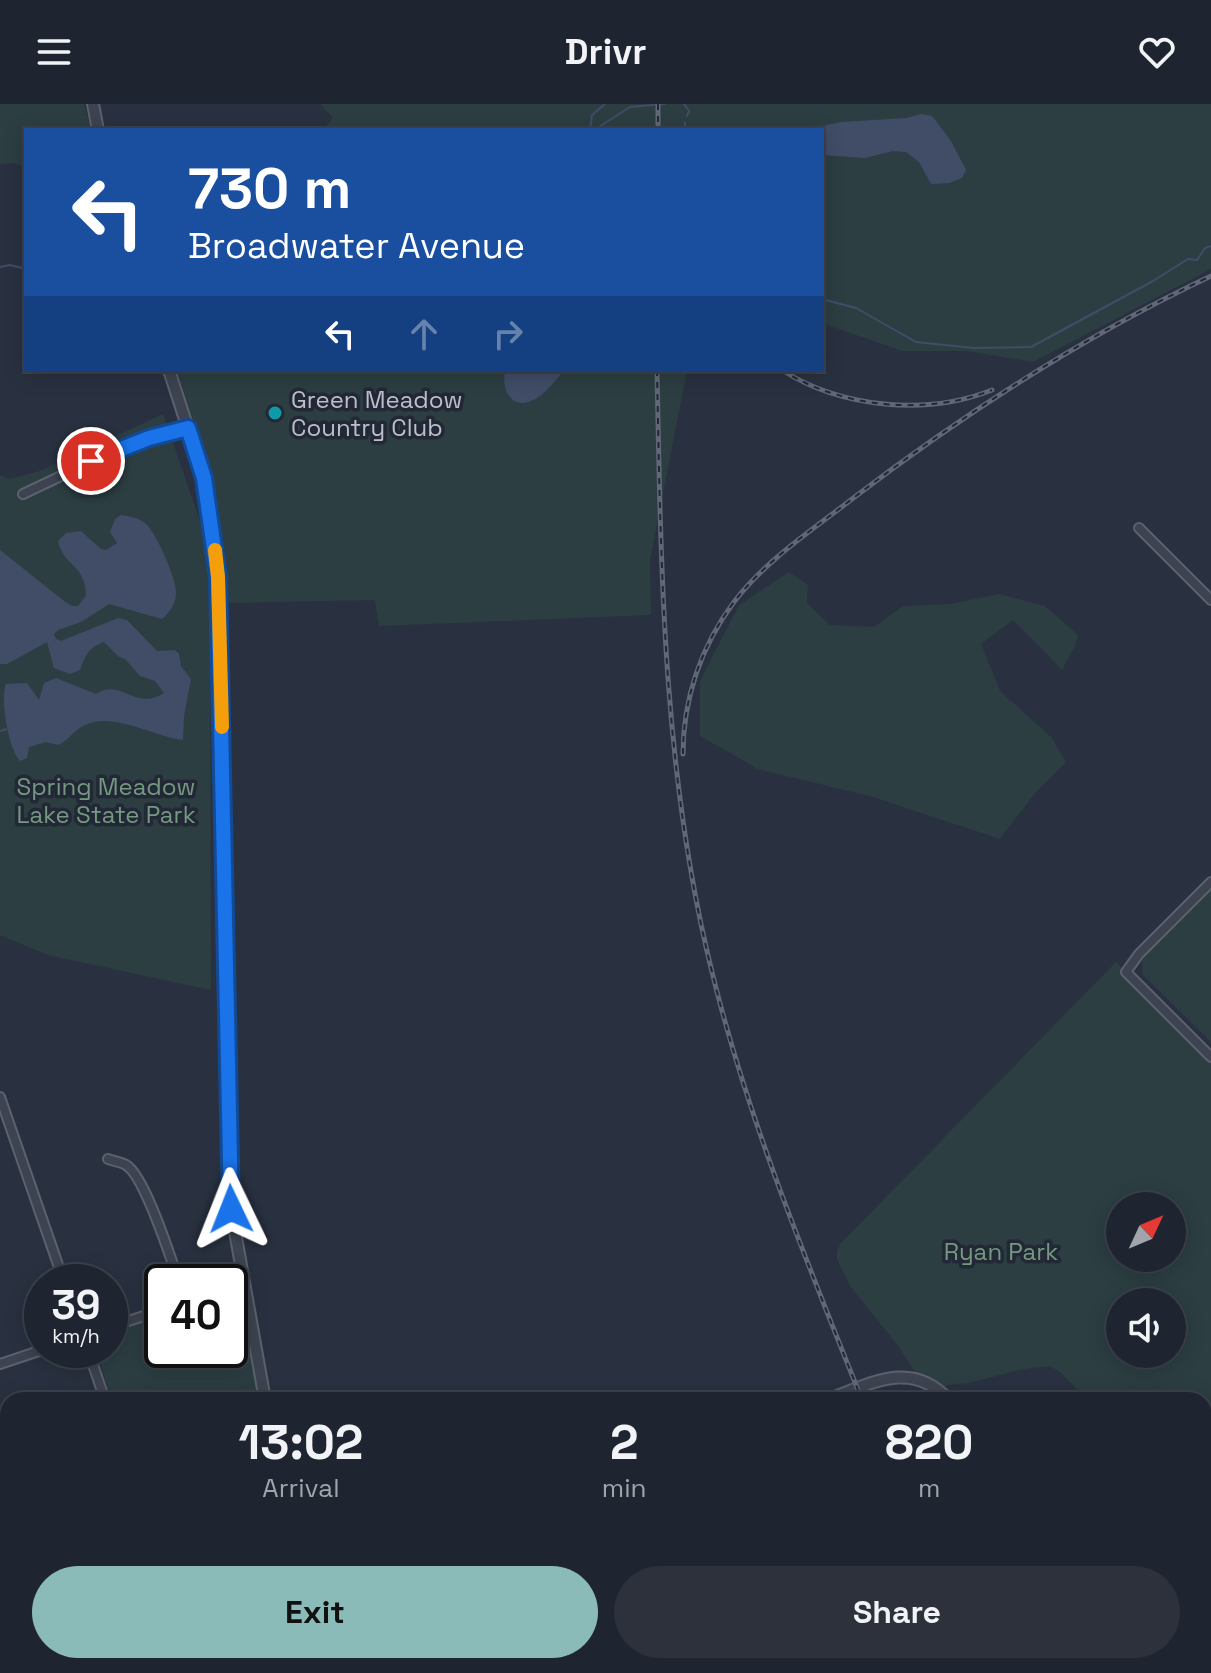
<!DOCTYPE html>
<html lang="en">
<head>
<meta charset="utf-8">
<style>
	:root { --surface:#1f2530; --page:#2c313c; --text:#f1f3f6; --muted:#a1a5ab; --line:#3c424c; --accent:#8bbbb9 }
	body { margin:0; font-family:"Space Grotesk",sans-serif; background:var(--page); color:var(--text); height:100vh; display:flex; flex-direction:column; font-size:30px; white-space:nowrap }
	* { box-sizing:border-box; margin:0 }
	p { font-size:26px; color:var(--muted) }
	.icon { flex:none; width:44px; height:44px; fill:none; stroke:currentColor; stroke-width:2; stroke-linecap:round; stroke-linejoin:round }
	.map { position:relative; flex:1; overflow:hidden }
	.details { position:absolute; left:0px; top:1288px; width:1212px; height:282px; display:flex; flex-direction:column; background:var(--surface); border-radius:24px 24px 0 0; box-shadow:0 4px 20px #0003,0 0 0 2px var(--line) }
	.details>* { flex:none }
	.guide { position:absolute; left:24px; top:24px; width:800px; height:244px; border-radius:0px; box-shadow:0 4px 20px #0003,0 0 0 2px var(--line); background:#1a4fa0; color:#fff; overflow:hidden }
	.needle { width:52px; rotate:46deg }
	.controls { position:absolute; left:1106px; top:1088px; display:grid; gap:16px }
	.controls a { display:grid; place-items:center; width:80px; height:80px; border-radius:50%; background:var(--surface); box-shadow:0 4px 20px #0003,0 0 0 2px var(--line); font-size:40px }
	.speed { position:absolute; left:24px; top:1160px; display:flex; gap:16px; font-size:40px; font-weight:700; text-align:center }
	.speed>* { display:grid; place-content:center; width:104px; height:104px; border-radius:50%; background:var(--surface); box-shadow:0 4px 20px #0003,0 0 0 2px var(--line); line-height:1 }
	.speed small { font-size:20px; font-weight:400 }
	.speed .limit { border:4px solid #111; border-radius:12px; background:#fff; color:#111 }
	.pin { position:absolute; display:grid; place-items:center; width:68px; height:68px; color:#fff; margin:-34px; border:4px solid #fff; border-radius:50%; box-shadow:0 2px 8px #0007 }
	.me { position:absolute; width:88px; margin:-44px; rotate:358deg; stroke-linejoin:round; filter:drop-shadow(0 0 6px #0008) }
	.turn { display:flex; align-items:center; gap:28px; height:168px; padding:0 32px; font-size:36px }
	.turn .icon { width:104px; height:104px; stroke-width:2.5 }
	.turn b { display:block; font-size:56px; line-height:68px }
	.lanes { display:flex; align-items:center; height:76px; padding:0 32px; background:#0003; justify-content:center; gap:40px; direction:ltr }
	.lanes .off { opacity:.35 }
	.eta { display:flex; justify-content:space-evenly; align-items:center; height:136px; text-align:center }
	.eta b { font-size:48px; font-weight:700; line-height:56px }
	.cta { display:flex; gap:16px; margin-top:auto; padding:16px 32px }
	.cta a { flex:1; height:92px; border-radius:48px; background:var(--accent); color:#111; font-size:32px; font-weight:700; line-height:92px; text-align:center }
	.cta a+a { background:var(--page); color:var(--text) }
	header { display:flex; justify-content:space-between; align-items:center; height:104px; padding:0 32px; background:var(--surface); font-size:36px; font-weight:700 }
	.map>svg:first-child { display:block }
	.green { fill:#2c3e42; fill-rule:evenodd }
	.water { fill:#414d67 }
	.lines { fill:none; stroke-linecap:round; stroke-linejoin:round }
	.stream { stroke:#414d67; stroke-width:2 }
	.minor-casing { stroke:#5b616d; stroke-width:12 }
	.tertiary-casing { stroke:#5b616d; stroke-width:14 }
	.trunk-casing { stroke:#484e5a; stroke-width:16 }
	.minor { stroke:#3d4350; stroke-width:8 }
	.tertiary { stroke:#3d4350; stroke-width:10 }
	.trunk { stroke:#686866; stroke-width:12 }
	.rail-casing { stroke:#606776; stroke-width:5 }
	.rail { stroke:#222835; stroke-width:2; stroke-dasharray:6; stroke-linecap:butt }
	.route-casing { stroke:#114b97; stroke-width:20 }
	.route { stroke:#1a73e8; stroke-width:14 }
	.slow { stroke:#f59e0b; stroke-width:14 }
	.culture-dot { fill:#0f9aa8; stroke:#222835; stroke-width:3 }
	.labels { text-anchor:middle; dominant-baseline:central; stroke-width:7; stroke-linejoin:round; paint-order:stroke }
	.poi-label { font-size:24px; fill:#babfca; stroke:#222835; text-anchor:start }
	.park-label { font-size:24px; fill:#749980; stroke:#222835 }
</style>
</head>
<body>
<header><svg class="icon" aria-label="menu" viewBox="0 0 24 24"><path d="M4 6h16M4 12h16M4 18h16"/></svg>Drivr<svg class="icon" aria-label="heart" viewBox="0 0 24 24"><path d="M12 20l-8-8c-3-5 5-10 8-4 3-6 11-1 8 4z"/></svg></header>
<div class="map">
<svg width="1211" height="1569" viewBox="0 0 1211 1569">
	<rect width="100%" height="100%" fill="#293140"/>
	<path class="green" d="M0 0H84L91 26H26V63L14 59 0 60Z
		M320 0H1211V165L1033 258 967 247H902L822 219V26H322L333 14Z
		M177 266H687L650 456 651 511 379 522 375 496 226 499 215 389Z
		M163 310 200 417 210 466 211 886 48 851 0 831V371L10 375 40 367Z
		M789 468 808 481 807 499 830 521 874 523 903 502 951 500 999 490 1045 502 1078 531 1076 540 1062 566 1013 516 981 540 1000 587 1051 633 1066 658 1035 689 1000 735 873 693 758 665 700 632V577L739 501Z
		M1211 783V938L1143 871 1142 857 1150 844Z
		M1116 858 1211 956V1420L1204 1413V1296H1088L1059 1267 1049 1262 1023 1265 969 1279 941 1282 916 1270 899 1243 850 1182 837 1155V1147L841 1139ZM1120 1102H1172V1154H1120ZM1120 1198H1172V1250H1120Z
		M239 1185 260 1296H112L96 1246H110V1230L162 1211V1246H230V1188Z"/>
	<path class="water" d="M921 10 932 12 951 37 966 66 962 74 949 79 931 80 919 58 906 48 893 47 865 54 822 51V26H804L841 18 907 14Z
		M505 266H565C556 275 548 287 537 294 513 309 501 288 505 266Z
		M121 411C129 412 138 414 145 419 156 428 176 474 176 488 176 500 170 508 162 515L109 500 81 518 58 526 54 530 56 535 61 537 118 514 127 516 157 547 175 546 179 550 181 562 191 575 184 612 183 636C154 633 112 606 83 622 73 627 68 637 58 641L46 638 29 643 27 654 20 657C8 644 0 594 6 580L27 579 39 596 44 579 56 574 96 590C121 573 135 608 164 589L155 577 140 572 125 555 119 553 104 538C89 543 85 552 80 566L70 570 54 564 47 538 7 560H0V446L64 497 72 502H78L86 492C86 460 63 462 58 437L66 429 81 427 101 445 106 446 117 439 110 428 115 415Z"/>
	<g class="lines">
		<path class="stream" d="M684 0 689 7 687 12
			M590 26 592 11 605 0
			M594 26 630 3 665 0
			M685 26V18
			M0 163 10 161 26 165
			M822 195 856 204 916 238 974 244 1031 243 1153 177 1188 155 1197 156 1205 144 1211 142
			M1 627 6 625"/>
		<defs>
			<path id="minor" d="M23 390 118 345 188 324
				M1139 424 1211 496
				M1211 778 1139 850 1126 868 1211 953
				M0 993 64 1178
				M108 1055C113 1057 121 1058 126 1061 145 1072 171 1155 179 1178
				M110 1223 162 1206
				M88 1246 105 1296
				M0 1260 42 1246
				M0 1420 8 1417
				M196 1562 199 1569
				M313 1562 315 1569
				M545 1562 547 1569
				M661 1562 663 1569
				M776 1562 779 1569
				M1089 1562 1092 1569
				M33 1569 55 1562
				M505 1569 525 1562
				M1182 1569 1189 1562"/>
			<path id="tertiary" d="M93 0 98 26
				M169 266 204 374 218 473 231 1105 265 1296
				M827 1296C872 1279 911 1255 949 1296
				M1204 1557 1211 1564"/>
			<path id="trunk" d="M0 1310 8 1334
				M0 1352 8 1376
				M71 1562 73 1569
				M86 1562 89 1569"/>
		</defs>
		<use href="#minor" class="minor-casing"/>
		<use href="#tertiary" class="tertiary-casing"/>
		<use href="#trunk" class="trunk-casing"/>
		<use href="#minor" class="minor"/>
		<use href="#tertiary" class="tertiary"/>
		<use href="#trunk" class="trunk"/>
		<defs>
			<path id="rail" d="M658 0V26
				M657 266C661 468 663 671 712 868 748 1016 806 1155 862 1296
				M782 266C841 304 927 312 992 286
				M683 650C683 595 701 542 734 498 766 456 811 427 852 395 965 309 1082 233 1211 172
				M966 1562 969 1569"/>
		</defs>
		<use href="#rail" class="rail-casing"/>
		<use href="#rail" class="rail"/>
	</g>
	<g class="lines">
		<defs>
			<path id="route" d="M91 357 149 334 188 324 204 374 218 473 231 1105"/>
		</defs>
		<use href="#route" class="route-casing"/>
		<use href="#route" class="route"/>
		<path class="slow" d="M215 446 218 473 222 623"/>
	</g>
	<circle class="culture-dot" cx="275" cy="309" r="8"/>
	<g class="labels">
		<g class="poi-label">
			<text x="291" y="295">Green Meadow<tspan x="291" dy="28">Country Club</tspan></text>
		</g>
		<g class="park-label">
			<text x="106" y="682">Spring Meadow<tspan x="106" dy="28">Lake State Park</tspan></text>
			<text x="1001" y="1147">Ryan Park</text>
		</g>
	</g>
</svg>
<div class="controls">
<a><svg class="needle" viewBox="-14 -14 28 28"><path d="M0-13l5 13h-10z" fill="#e53935"/><path d="M0 13l5-13h-10z" fill="#a1a5ab"/></svg></a>
<a><svg class="icon" aria-label="sound" viewBox="0 0 24 24"><path d="M4 9h4l5-4v14l-5-4H4zM17 9q2 3 0 6"/></svg></a>
</div>
<div class="speed"><div>39<small>km/h</small></div><div class="limit">40</div></div>
<div class="pin" style="left:91px;top:357px;background:#d93025"><svg class="icon" aria-label="arrive" viewBox="0 0 24 24"><path d="M6 21V4h12l-3 4 3 4H6"/></svg></div>
<svg class="me" style="left:231px;top:1105px" viewBox="-20 -20 40 40"><path d="M0-17L14 15 0 8-14 15z" fill="#1a73e8" stroke="#fff" stroke-width="4"/></svg>
<div class="guide">
<div class="turn"><svg class="icon" aria-label="left" viewBox="0 0 24 24"><path d="M17 20v-9H6M10 6l-5 5 5 5"/></svg><div><b>730 m</b>Broadwater Avenue</div></div>
<div class="lanes"><svg class="icon" aria-label="left" viewBox="0 0 24 24"><path d="M17 20v-9H6M10 6l-5 5 5 5"/></svg><svg class="icon off" aria-label="ahead" viewBox="0 0 24 24"><path d="M12 20V5M6 11l6-6 6 6"/></svg><svg class="icon off" aria-label="right" viewBox="0 0 24 24"><path d="M7 20v-9h11M14 6l5 5-5 5"/></svg></div>
</div>
<section class="details">
<div class="eta">
<div><b>13:02</b><p>Arrival</p></div>
<div><b>2</b><p>min</p></div>
<div><b>820</b><p>m</p></div>
</div>
<div class="cta"><a>Exit</a><a>Share</a></div>
</section>
</div>
</body>
</html>
